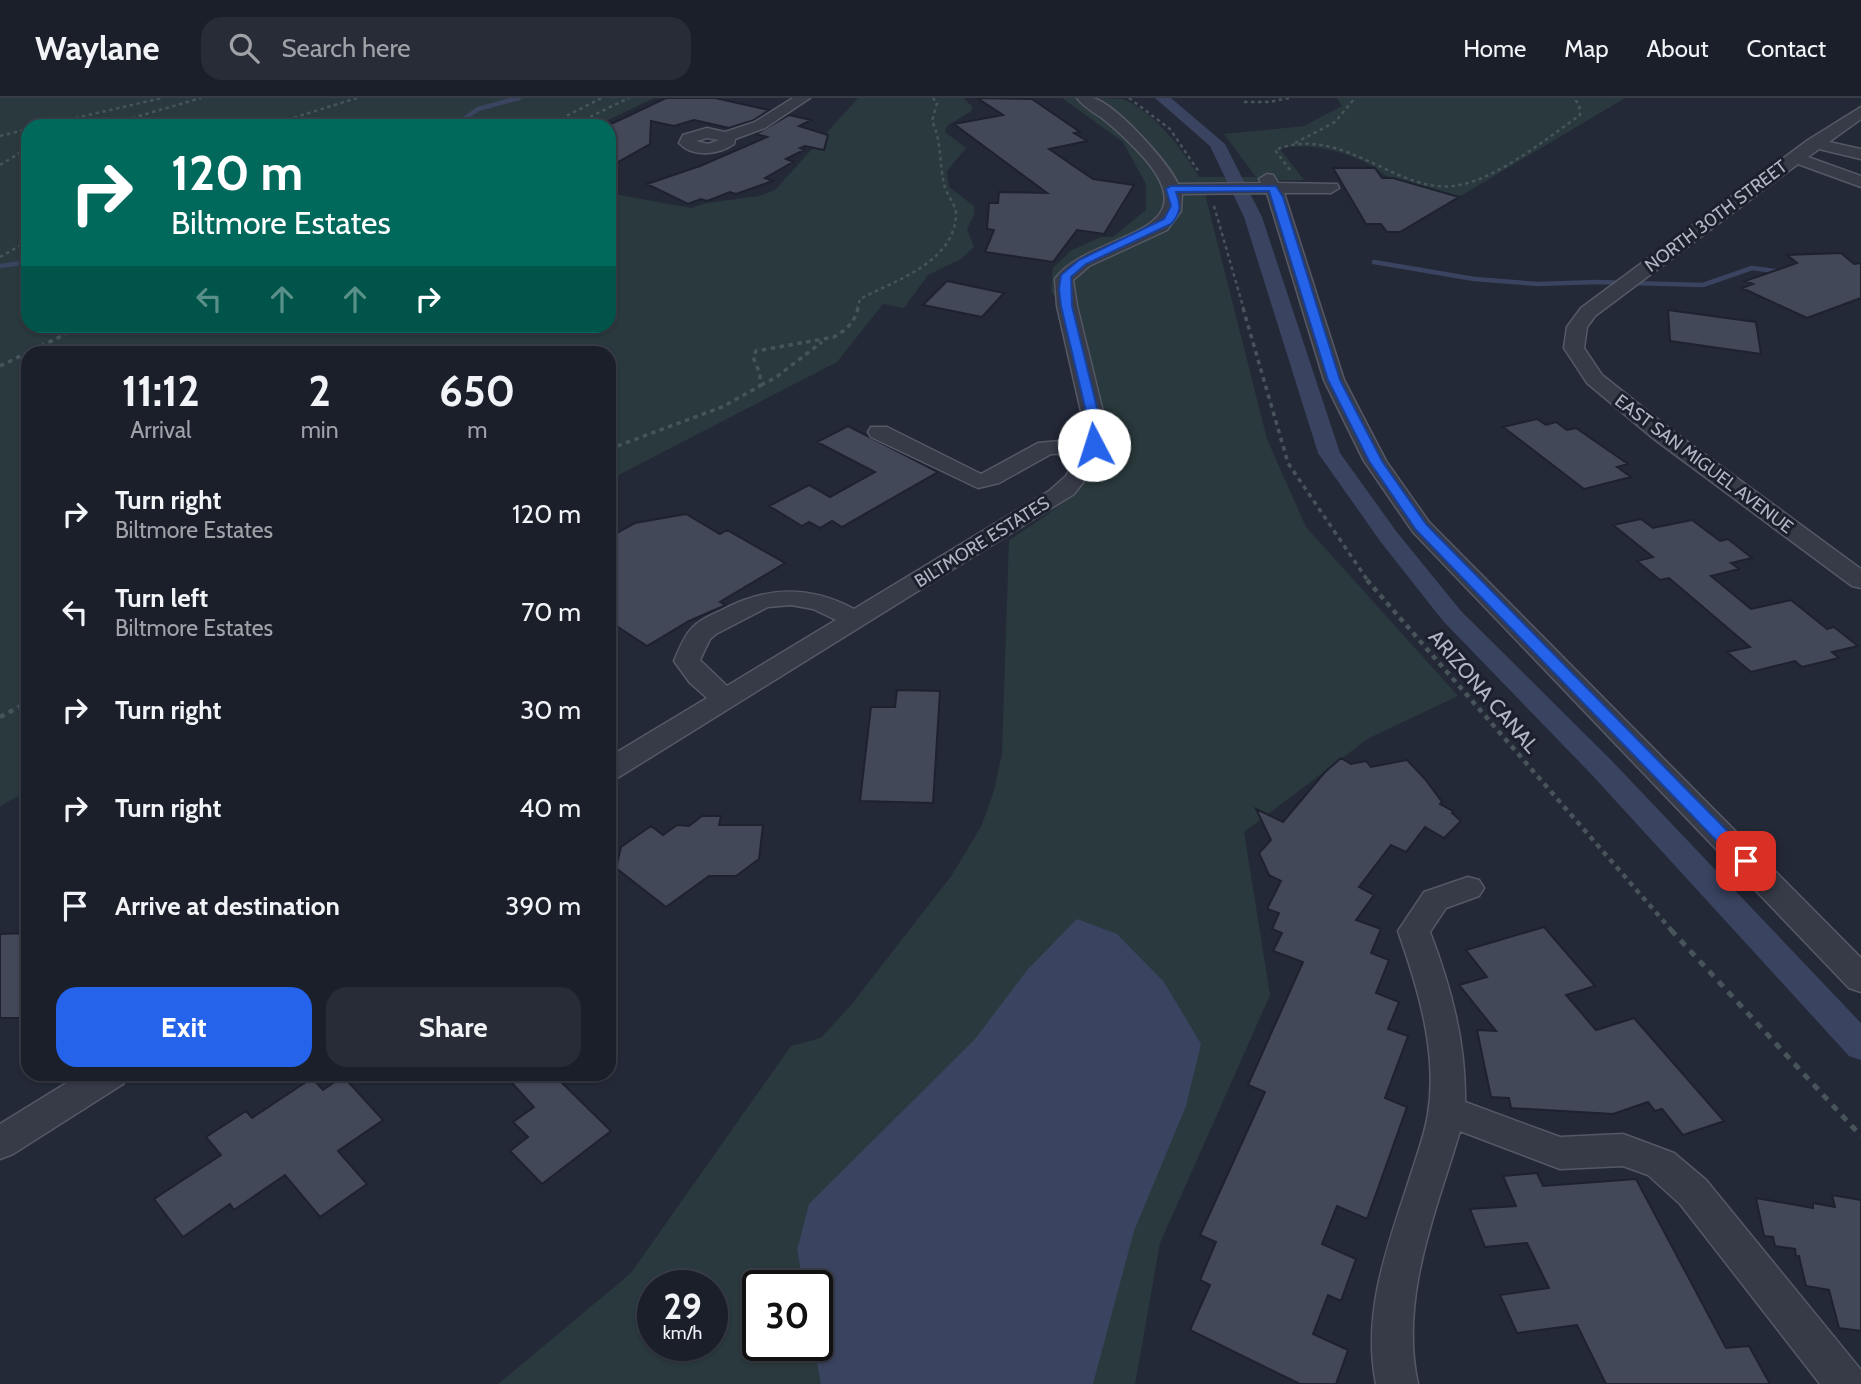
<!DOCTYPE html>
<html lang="en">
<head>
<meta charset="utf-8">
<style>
	:root { --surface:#1b1f2a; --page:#282c36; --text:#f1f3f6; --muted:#a0a2a8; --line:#393d47; --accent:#2563eb }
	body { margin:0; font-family:Cabin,sans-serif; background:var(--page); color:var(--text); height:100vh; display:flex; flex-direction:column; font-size:26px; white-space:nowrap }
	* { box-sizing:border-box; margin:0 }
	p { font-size:23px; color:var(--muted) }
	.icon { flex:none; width:38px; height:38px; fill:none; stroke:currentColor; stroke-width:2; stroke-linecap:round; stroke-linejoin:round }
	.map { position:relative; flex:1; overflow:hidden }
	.sheet { position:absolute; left:21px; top:248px; width:595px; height:735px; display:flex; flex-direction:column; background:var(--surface); border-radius:21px; box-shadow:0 2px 5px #0004,0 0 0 2px var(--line) }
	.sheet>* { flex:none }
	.banner { position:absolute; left:21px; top:21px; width:595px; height:214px; border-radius:21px; box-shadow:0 2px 5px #0004,0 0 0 2px var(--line); background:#00695c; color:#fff; overflow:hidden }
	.speed { position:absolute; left:637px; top:1172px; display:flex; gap:14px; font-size:35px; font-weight:700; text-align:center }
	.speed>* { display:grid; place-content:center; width:91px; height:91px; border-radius:50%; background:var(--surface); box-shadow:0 2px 5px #0004,0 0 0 2px var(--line); line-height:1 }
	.speed small { font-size:18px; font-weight:400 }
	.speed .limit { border:4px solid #111; border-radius:10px; background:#fff; color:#111 }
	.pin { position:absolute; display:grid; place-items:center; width:60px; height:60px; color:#fff; margin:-30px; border-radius:14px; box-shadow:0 4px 10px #0006 }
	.me { position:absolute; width:77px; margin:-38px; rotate:355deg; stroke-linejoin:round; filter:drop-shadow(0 0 5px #0008) }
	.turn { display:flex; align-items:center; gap:24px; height:147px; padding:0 35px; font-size:32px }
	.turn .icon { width:91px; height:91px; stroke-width:2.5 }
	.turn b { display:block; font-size:49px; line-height:60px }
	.lanes { display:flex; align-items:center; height:66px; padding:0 35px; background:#0003; justify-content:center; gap:35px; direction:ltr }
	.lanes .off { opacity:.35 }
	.eta { display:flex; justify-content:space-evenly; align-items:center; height:119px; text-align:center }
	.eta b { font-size:42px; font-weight:700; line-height:49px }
	.action { display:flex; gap:14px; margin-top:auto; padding:14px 35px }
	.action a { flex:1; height:80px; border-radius:21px; background:var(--accent); color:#fff; font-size:28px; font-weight:700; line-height:80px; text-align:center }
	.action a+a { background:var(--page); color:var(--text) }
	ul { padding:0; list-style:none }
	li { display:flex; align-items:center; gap:21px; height:98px; padding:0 35px }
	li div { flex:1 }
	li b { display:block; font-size:26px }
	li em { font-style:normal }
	header { display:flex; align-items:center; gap:42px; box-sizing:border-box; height:98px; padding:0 35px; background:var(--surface); border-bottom:2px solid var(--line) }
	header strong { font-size:33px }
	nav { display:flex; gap:38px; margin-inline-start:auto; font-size:24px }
	.search { width:490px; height:63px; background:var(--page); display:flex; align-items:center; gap:18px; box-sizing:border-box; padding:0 24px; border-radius:21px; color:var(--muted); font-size:26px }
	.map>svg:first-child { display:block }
	.green { fill:#2a393d; fill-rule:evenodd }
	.water { fill:#3a435f }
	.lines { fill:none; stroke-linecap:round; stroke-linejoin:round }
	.stream { stroke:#3a435f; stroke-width:4.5 }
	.canal { fill:#3a435f; fill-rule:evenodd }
	.building { fill:#434859; stroke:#1e222f; stroke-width:2 }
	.minor-casing { stroke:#555966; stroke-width:3 }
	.path-far3 { stroke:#47545a; stroke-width:2.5; stroke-dasharray:3.5 3.5; stroke-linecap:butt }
	.path-far2 { stroke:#47545a; stroke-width:3.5; stroke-dasharray:4.5 4.5; stroke-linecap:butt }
	.path-far1 { stroke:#47545a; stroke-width:4.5; stroke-dasharray:5 5; stroke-linecap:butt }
	.path { stroke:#47545a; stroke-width:5; stroke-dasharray:7 7; stroke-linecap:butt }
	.minor { fill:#373b48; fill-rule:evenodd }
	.route { fill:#2563eb; stroke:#184099; stroke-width:2 }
	.labels { text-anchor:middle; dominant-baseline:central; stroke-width:6; stroke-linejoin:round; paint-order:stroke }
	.far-street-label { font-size:18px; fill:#b2b6c4; stroke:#1c202d }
	.street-label { font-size:21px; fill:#b2b6c4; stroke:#1c202d }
</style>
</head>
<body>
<header>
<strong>Waylane</strong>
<div class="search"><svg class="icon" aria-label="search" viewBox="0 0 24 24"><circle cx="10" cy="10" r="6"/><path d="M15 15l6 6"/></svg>Search here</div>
<nav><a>Home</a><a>Map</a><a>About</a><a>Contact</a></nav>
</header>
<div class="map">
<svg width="1861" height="1286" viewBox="0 0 1861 1286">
	<rect width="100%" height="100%" fill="#242938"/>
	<path class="green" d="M0 0H654L596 28H28V228H609V95L691 110 707 105 759 98 775 92 858 0H963L972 8 971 13 947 28 945 34 966 50 947 73 949 89 974 108V117L967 131 974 149 961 161 928 177 904 210 883 206 837 264 609 382V256H28V693L0 708Z
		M1062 0C1077 0 1110 0 1123 1 1155 15 1182 50 1199 79H1256L1224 36 1304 28 1342 8 1337 0H1625L1459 99 1384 77C1364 57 1307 42 1280 51L1304 82 1202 84 1267 341 1306 429 1458 598 1369 640 1244 734 1270 897 1160 1145 1135 1286H498L631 1175 791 948 821 940 851 907 952 777 981 729 994 693 1002 655 1009 442C1049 416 1088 392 1110 348L1087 250 1051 193 1053 170 1072 152 1101 139H1113L1146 112V86L1123 44ZM653 1188H712V1248H653ZM758 1188H817V1248H758Z"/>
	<path class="water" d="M1077 821 1117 836 1164 884 1201 946 1186 1008 1134 1133 1093 1286H821L814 1248H817V1188H804L797 1152 809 1106 975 941 1028 871Z"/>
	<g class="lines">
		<path class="stream" d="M444 28 461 23 478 11 519 0
			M1374 164 1474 181 1538 186 1596 184 1703 187 1752 170 1782 174
			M0 168 28 164"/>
		<path class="canal" d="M1155 0H1171L1225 46 1262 119 1340 355 1396 433 1461 513 1612 663 1861 925V962L1849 958 1592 677 1443 523 1380 443 1318 355 1244 119 1210 48Z"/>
	</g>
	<path class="building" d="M666 0H715L769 12 754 22 729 30 694 22 674 28 651 23 650 46 609 69V27Z
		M977 0 1032 1 1080 34 1074 35 1087 43 1049 51 1093 81 1134 87 1104 136 1077 132 1053 164 985 154 994 132 987 131 989 105H998L999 94 1047 95 954 26 1003 17Z
		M789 17 811 22 799 28 828 37 824 52 805 48 800 50 804 52 786 61 793 64 765 80 773 83 736 96 730 94 707 103 701 101 688 106 647 86 700 68 767 39 756 36Z
		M1333 70H1375L1382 80H1393L1459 99 1400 134H1387L1381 126H1366Z
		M1841 155 1854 166 1861 165V200L1807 220 1742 190 1753 186 1745 183 1797 165 1787 157Z
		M947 183 1004 195 982 219 923 207Z
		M1668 212 1756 224 1761 256 1670 243Z
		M1537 321 1546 327 1556 324 1567 332 1576 330 1628 366 1617 369 1631 379 1584 391 1503 329Z
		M848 328 938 374 842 429 832 423 820 430 809 424 802 428 769 408 809 387 830 399 875 374 817 344Z
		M686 416 720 436 727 432 785 465 720 504 726 507 689 523 647 548 609 523V439L635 425Z
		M1641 421 1653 430 1692 422 1720 443 1728 441 1752 460 1731 465 1739 471 1711 478 1751 511 1791 502 1827 531 1834 529 1858 548 1832 554 1839 560 1802 569 1795 563 1751 574 1727 554 1750 549 1669 480 1660 482 1637 463 1653 459 1613 427Z
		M897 592 940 593 933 705 860 703 871 609H895Z
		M1341 660 1351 666 1366 663 1371 669 1407 662 1425 681 1442 704 1440 706 1453 713 1452 715 1461 723 1444 740 1425 729 1406 754 1391 747 1359 789 1374 797 1356 822 1381 831 1371 855 1389 862 1376 895 1399 904 1388 931 1408 938 1385 1000 1407 1009 1367 1121 1337 1108 1322 1146 1356 1161 1341 1203 1328 1197 1313 1236 1348 1252 1336 1286H1300L1190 1232 1210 1187 1200 1182 1216 1144 1200 1137 1265 994 1248 987 1303 864 1273 853 1282 835 1272 831 1279 815 1267 811 1281 783 1269 777 1259 755 1271 742 1256 711 1283 724 1325 674Z
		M702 718H721L719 727H763L759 761 736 778H709L666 809 616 770 621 749 651 728 663 737 677 727 689 728Z
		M1544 829 1595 888 1566 897 1596 932 1634 920 1724 1023 1683 1037 1662 1011 1655 1013 1648 1004 1613 1016 1511 1010 1509 1000 1491 999 1477 932 1496 933 1459 887 1487 879 1466 852Z
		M28 835V920H0V836Z
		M504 976H553L611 1033 542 1086 510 1053 528 1039 513 1024 534 1009Z
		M343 978 383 1022 338 1053 367 1086 320 1119 285 1077 234 1112 230 1106 183 1139 154 1101 221 1057 206 1039 246 1013 252 1020 312 980 323 992Z
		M1537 1075 1543 1088 1636 1081 1726 1250 1749 1248 1770 1286H1606L1577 1227 1517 1235 1500 1197 1549 1190 1527 1145 1485 1149 1470 1111 1516 1108 1503 1078Z
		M1832 1097 1861 1102V1233L1839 1230 1829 1192 1806 1188 1799 1158H1796L1795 1151 1775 1148 1773 1139 1764 1138 1756 1100 1813 1110V1105L1835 1109Z"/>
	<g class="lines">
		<defs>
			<path id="minor" d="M793 0H810L765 30 735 41 734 46C718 57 693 60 679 45L683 37 707 30 725 34 755 24ZM707 40 719 42 708 46 696 43Z
				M1077 0C1081 0 1089 0 1093 0 1116 6 1168 64 1178 86L1261 85 1259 81 1267 76 1273 77 1278 85 1337 86 1339 90 1331 95H1284L1344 282 1386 363 1429 424 1861 860V894L1849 890 1413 434 1364 363 1324 282 1267 95 1182 96 1181 113 1167 132 1089 168 1073 182 1077 208 1105 322V347L1091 374 1074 396 619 679 609 682V659L707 600 690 585 674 563C679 552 683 539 692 530 699 522 711 517 720 513 765 488 809 487 854 511L1049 393 1066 378 1079 355 1051 356 999 385 978 390 871 339 868 334 871 329H887L981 376 1038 345 1082 341 1083 322 1057 208 1055 181C1090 133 1212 140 1145 61 1132 46 1117 32 1102 20 1093 14 1083 8 1077 0ZM791 507 813 511 836 522 727 588 700 562 710 541 716 536 768 509Z
				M1861 9V21L1829 44 1861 51V61L1819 51 1808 59 1861 78V89L1798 66 1595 218 1587 229 1584 250 1602 277 1670 331 1861 471V490L1852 488 1654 341 1587 285 1564 250 1567 229 1581 210 1808 42Z
				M1468 779 1479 782 1484 790 1479 798 1446 810 1430 834C1451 889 1466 945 1465 1004L1560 1039 1623 1036 1674 1055 1706 1082 1861 1272V1286H1820L1680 1106 1648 1077 1623 1068 1560 1071 1460 1033C1436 1114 1399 1201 1418 1286H1376C1361 1212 1390 1142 1412 1073 1418 1054 1425 1035 1428 1016 1438 955 1418 890 1398 833L1424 794Z
				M81 976H128L123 986 13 1056 0 1061V1026Z"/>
		</defs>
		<use href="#minor" class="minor-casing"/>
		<path class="path-far3" d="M1129 0 1170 31 1199 74
			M1244 4H1269L1289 0
			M41 28 162 0
			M105 28 201 0
			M267 28 357 0
			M558 28 564 19 602 0
			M571 28 629 0
			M0 38 28 31
			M1295 45 1335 24 1355 0
			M0 67 28 50
			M1290 72 1275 52C1343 24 1399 100 1460 87 1499 79 1548 40 1580 17L1579 6 1573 0
			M1214 108 1244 212
			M0 159 28 143
			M857 212 860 201C896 182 955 164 956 116 956 106 946 97 944 86 939 64 942 44 932 23L937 5 933 0"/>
		<path class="path-far2" d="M1243 210 1288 365 1368 483
			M0 268 82 228
			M761 287 775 280 822 244
			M609 351 722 309 760 288V276L753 259 756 253 834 239C846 232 855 224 858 210"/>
		<path class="path-far1" d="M1367 482 1673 834
			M0 619 28 604"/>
		<path class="path" d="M1671 832 1861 1038"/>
		<use href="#minor" class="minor"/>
	</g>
	<path class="route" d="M1171 88H1276L1283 99 1340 282 1382 363 1426 426 1752 758 1755 763 1752 767H1740L1416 432 1369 363 1328 282 1269 93 1176 94C1181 108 1181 115 1171 126L1086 166 1071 179 1072 208 1100 322 1101 347 1099 350H1090L1088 322 1061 208 1059 191 1061 177 1079 162 1164 121 1171 108 1166 91Z"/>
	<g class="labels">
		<g class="far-street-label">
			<text transform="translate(1716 118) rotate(-37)">NORTH 30TH STREET</text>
			<text transform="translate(1704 366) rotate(37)">EAST SAN MIGUEL AVENUE</text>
			<text transform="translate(982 444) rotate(-32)">BILTMORE ESTATES</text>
		</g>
		<g class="street-label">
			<text transform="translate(1484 593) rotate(49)">ARIZONA CANAL</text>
		</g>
	</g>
</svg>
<div class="speed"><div>29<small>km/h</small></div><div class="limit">30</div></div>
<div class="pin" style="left:1746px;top:763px;background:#d93025"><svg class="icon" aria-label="arrive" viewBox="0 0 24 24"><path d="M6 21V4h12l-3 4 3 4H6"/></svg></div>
<svg class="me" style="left:1094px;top:347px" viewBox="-20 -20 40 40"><circle r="19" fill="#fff"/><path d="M0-13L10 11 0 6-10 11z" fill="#2563eb"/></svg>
<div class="banner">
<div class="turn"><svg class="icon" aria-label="right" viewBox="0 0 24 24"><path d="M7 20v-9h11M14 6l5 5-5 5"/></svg><div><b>120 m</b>Biltmore Estates</div></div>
<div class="lanes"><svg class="icon off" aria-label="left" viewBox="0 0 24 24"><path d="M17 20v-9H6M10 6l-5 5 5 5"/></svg><svg class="icon off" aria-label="ahead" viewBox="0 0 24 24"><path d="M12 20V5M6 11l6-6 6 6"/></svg><svg class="icon off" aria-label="ahead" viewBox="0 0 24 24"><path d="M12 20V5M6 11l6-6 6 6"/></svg><svg class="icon" aria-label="right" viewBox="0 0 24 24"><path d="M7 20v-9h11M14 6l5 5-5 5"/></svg></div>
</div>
<section class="sheet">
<div class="eta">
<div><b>11:12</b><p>Arrival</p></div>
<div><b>2</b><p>min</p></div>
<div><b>650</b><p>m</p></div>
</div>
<ul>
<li><svg class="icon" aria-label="right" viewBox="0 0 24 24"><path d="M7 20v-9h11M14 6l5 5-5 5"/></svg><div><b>Turn right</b><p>Biltmore Estates</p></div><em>120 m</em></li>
<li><svg class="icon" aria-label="left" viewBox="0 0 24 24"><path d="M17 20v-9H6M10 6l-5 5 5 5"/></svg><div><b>Turn left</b><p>Biltmore Estates</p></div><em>70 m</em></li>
<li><svg class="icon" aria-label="right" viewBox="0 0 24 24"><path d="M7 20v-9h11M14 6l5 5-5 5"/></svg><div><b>Turn right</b></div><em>30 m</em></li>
<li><svg class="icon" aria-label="right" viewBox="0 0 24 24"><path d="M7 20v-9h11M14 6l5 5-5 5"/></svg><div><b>Turn right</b></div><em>40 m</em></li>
<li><svg class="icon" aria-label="arrive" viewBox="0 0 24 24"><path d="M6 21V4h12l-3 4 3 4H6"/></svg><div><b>Arrive at destination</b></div><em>390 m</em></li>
</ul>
<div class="action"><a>Exit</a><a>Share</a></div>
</section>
</div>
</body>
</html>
